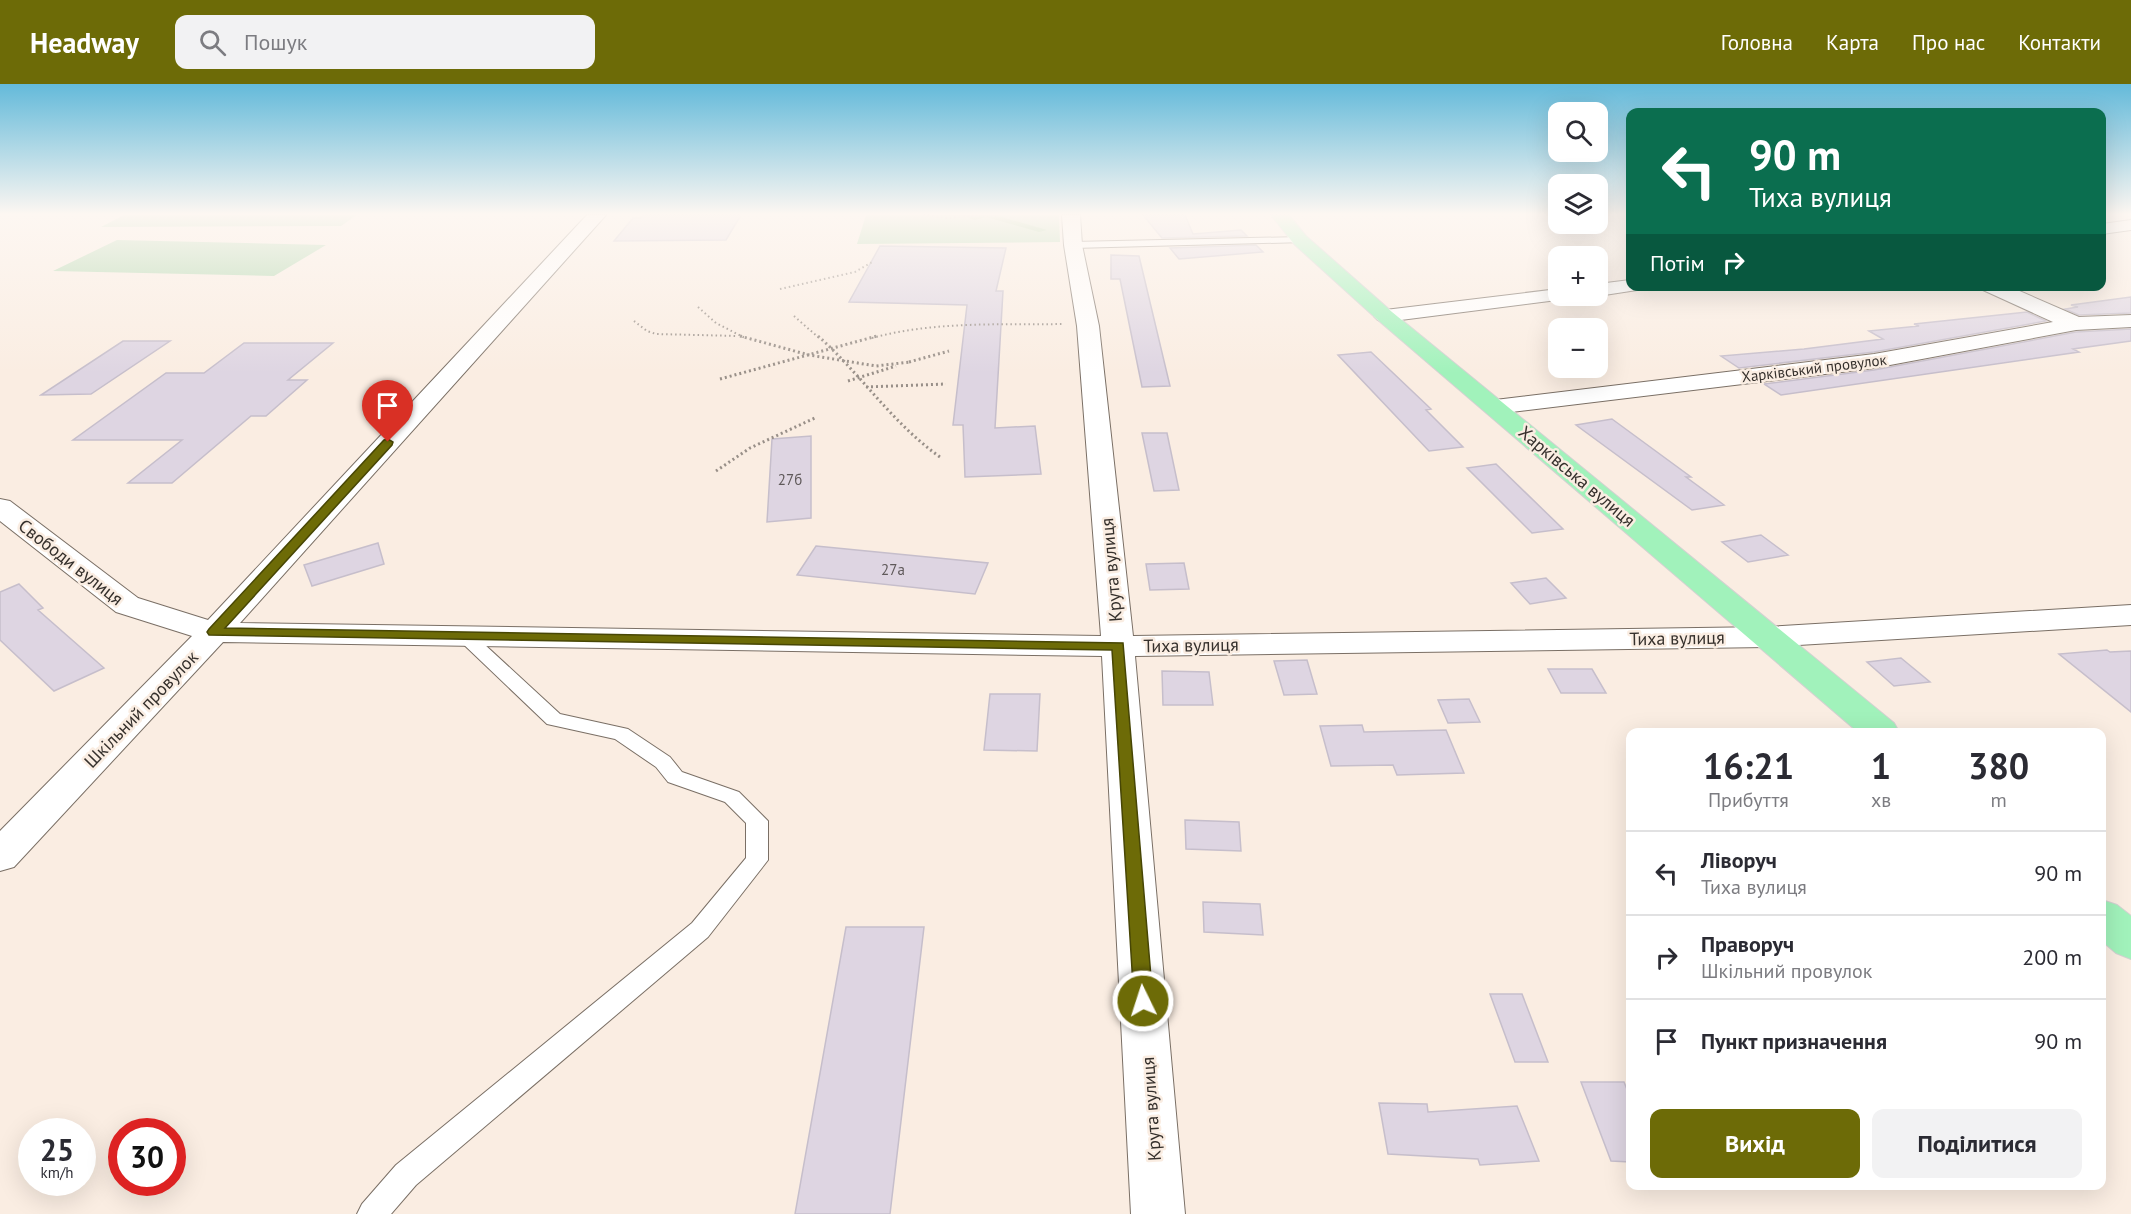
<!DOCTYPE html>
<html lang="uk">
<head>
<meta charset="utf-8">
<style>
	:root { --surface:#fff; --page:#f2f2f3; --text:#2b2b33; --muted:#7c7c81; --line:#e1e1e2; --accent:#6d6b07 }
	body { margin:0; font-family:"PT Sans",sans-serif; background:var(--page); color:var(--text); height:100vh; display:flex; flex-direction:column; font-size:22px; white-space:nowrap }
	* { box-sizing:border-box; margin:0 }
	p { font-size:20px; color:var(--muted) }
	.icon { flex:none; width:33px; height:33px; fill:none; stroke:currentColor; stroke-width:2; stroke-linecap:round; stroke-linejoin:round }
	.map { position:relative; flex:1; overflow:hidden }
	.sheet { position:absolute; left:1626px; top:644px; width:480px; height:462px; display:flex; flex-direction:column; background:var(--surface); border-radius:12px; box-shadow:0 6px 24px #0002 }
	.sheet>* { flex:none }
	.banner { position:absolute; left:1626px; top:24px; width:480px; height:183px; border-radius:12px; box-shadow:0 6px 24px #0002; background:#0b6e4f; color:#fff; overflow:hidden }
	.fabs { position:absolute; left:1548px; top:18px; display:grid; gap:12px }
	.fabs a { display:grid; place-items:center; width:60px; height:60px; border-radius:12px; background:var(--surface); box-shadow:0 6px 24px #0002; font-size:30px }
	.speed { position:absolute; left:18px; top:1034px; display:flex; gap:12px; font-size:30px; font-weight:700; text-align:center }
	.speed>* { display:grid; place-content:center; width:78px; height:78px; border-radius:50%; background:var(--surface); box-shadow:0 6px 24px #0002; line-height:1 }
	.speed small { font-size:15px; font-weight:400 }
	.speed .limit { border:9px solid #d22; background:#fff; color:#111 }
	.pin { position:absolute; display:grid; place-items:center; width:51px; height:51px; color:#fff; margin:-62px -26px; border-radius:50% 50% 50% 0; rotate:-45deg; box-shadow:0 0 6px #0007 }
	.pin .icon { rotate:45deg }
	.me { position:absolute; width:66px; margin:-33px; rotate:356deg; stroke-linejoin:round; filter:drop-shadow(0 0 4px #0008) }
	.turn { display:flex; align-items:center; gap:21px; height:126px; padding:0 24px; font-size:27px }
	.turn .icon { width:78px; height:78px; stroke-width:2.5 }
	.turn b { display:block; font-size:42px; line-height:51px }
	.then { display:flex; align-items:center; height:57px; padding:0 24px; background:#0003; gap:12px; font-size:22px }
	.eta { display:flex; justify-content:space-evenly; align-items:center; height:102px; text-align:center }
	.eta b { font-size:36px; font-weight:800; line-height:42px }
	.primary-button { display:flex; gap:12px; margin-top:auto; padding:12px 24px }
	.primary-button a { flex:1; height:69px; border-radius:12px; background:var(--accent); color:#fff; font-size:24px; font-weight:800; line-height:69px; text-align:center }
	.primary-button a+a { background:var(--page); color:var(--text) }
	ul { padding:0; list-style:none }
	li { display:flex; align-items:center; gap:18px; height:84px; padding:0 24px; border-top:2px solid var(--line) }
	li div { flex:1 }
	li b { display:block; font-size:22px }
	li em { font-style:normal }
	header { display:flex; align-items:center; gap:36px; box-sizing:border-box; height:84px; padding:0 30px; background:var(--accent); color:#fff }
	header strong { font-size:28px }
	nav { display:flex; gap:33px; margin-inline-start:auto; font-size:21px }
	.search { width:420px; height:54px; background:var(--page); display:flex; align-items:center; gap:15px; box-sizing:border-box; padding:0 21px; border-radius:12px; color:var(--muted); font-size:22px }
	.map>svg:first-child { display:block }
	.green { fill:#acd6ac }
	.forest { fill:#7ebf7f }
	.building { fill:#ded5e2; stroke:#c6becb; stroke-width:1.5 }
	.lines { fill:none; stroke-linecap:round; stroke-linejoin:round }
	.lane-casing { stroke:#7a6f65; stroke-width:2 }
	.street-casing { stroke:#7a6f65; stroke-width:2 }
	.primary-casing { stroke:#d3d1d1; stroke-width:2 }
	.path-far1 { stroke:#988f88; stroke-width:2; stroke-dasharray:1.5 3; stroke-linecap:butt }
	.path { stroke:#988f88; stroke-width:3; stroke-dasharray:2 3; stroke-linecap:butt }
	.lane { fill:#fff; fill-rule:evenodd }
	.street { fill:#fff; fill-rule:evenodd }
	.primary { fill:#a1f2bb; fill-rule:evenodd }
	.route { fill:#6d6b07; stroke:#474605; stroke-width:1.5 }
	.labels { text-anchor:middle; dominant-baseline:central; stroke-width:5; stroke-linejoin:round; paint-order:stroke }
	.far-street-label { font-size:15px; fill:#35302c; stroke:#faede2 }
	.number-label { font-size:15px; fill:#5f595a }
	.street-label { font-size:18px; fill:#35302c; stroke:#faede2 }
</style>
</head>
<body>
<header>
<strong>Headway</strong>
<div class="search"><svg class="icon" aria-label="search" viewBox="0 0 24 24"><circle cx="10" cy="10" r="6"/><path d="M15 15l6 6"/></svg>Пошук</div>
<nav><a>Головна</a><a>Карта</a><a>Про нас</a><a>Контакти</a></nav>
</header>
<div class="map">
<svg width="2131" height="1130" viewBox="0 0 2131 1130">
	<rect width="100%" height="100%" fill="#faede2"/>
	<path class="green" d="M124 131H357L341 142 101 143Z
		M866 131H1059L1060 158 857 160Z
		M117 156 326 161 274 192 53 187Z"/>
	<path class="forest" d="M929 131H995L1047 146 1039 148 986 133 975 136 964 132Z"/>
	<path class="building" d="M643 131H741L726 156 614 157 633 134H641Z
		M1143 131H1185L1193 150 1241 146 1247 152 1162 154Z
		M1256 161 1263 168 1179 175 1170 164Z
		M880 162 1006 164 996 207H1003L995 344 1035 342 1041 390 965 393 963 341H953L967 221 849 218Z
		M1111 171 1139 172 1170 302 1142 303 1120 195H1111Z
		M2131 213V229L2079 231 2065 225 2078 223 2071 221Z
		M2027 228 2046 237 1874 268 1739 284 1721 272 1804 265 1883 255 1869 247 1919 242 1914 240Z
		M2131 245V257L2073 265 2079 268 1781 311 1764 300 1874 286 2076 248Z
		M123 257H170L91 310 41 311Z
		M244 259H333L288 296H307L266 332H251L172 399H128L182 356H73L166 289H204Z
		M1371 268 1431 325 1426 326 1463 363 1429 367 1338 271Z
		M1612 335 1691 393H1686L1724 421 1692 426 1576 341Z
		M1142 349H1167L1179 406 1154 407Z
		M811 352V434L767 438 772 355Z
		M1496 380 1563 445 1532 449 1467 384Z
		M1761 451 1788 471 1748 478 1722 458Z
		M378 459 384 480 312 502 304 481Z
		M816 462 938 474 988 479 975 510 797 491Z
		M1184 479 1189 505 1150 506 1146 480Z
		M1546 494 1566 514 1530 520 1511 499Z
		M19 500 43 524 38 526 104 584 54 607 0 556V508Z
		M2107 566 2110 568 2131 567V628L2059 570Z
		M1901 574 1930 598 1894 602 1867 578Z
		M1307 576 1317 610 1284 611 1274 577Z
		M1548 585H1592L1606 609H1561Z
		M1162 587 1209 588 1213 621H1163Z
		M990 610H1040L1037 667 984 666Z
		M1469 615 1480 638 1448 639 1438 616Z
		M1362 641 1364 648 1446 646 1464 689 1397 691 1393 681 1331 682 1320 642Z
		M1185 736 1239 738 1241 767 1186 765Z
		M1203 818 1260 820 1263 851 1204 848Z
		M846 843H924L890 1130H795Z
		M1490 910H1522L1548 978H1515Z
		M1581 998H1624L1630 1013V1078L1611 1077Z
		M1379 1019 1427 1020 1428 1028 1517 1022 1539 1077 1480 1081 1478 1075 1388 1070Z"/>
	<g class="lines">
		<defs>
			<path id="lane" d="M1300 153 1304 154V158L1073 164 1068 161 1073 158Z
				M465 547 471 548 560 630 628 645 670 673 682 688 739 708 768 737V776L708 853 416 1101 391 1130H357L362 1120 396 1081 692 839 746 774V739L725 718 668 698 656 683 615 655 547 640 459 556 456 552 459 548Z"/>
			<path id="street" d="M587 131H606L240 539 1101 552 1077 242 1064 161 1062 131H1080L1082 161 1099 242 1133 552 1767 543 2131 521V541L1767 563 1135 572 1185 1130H1131L1102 572 223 558 14 783 0 787V747L192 552 116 528 0 437V415L10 417 138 514 208 536Z
				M2131 136V146L2102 150V140Z
				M1630 196V202H1640L1637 206 1598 212H1596L1598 200Z
				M1980 202H2008L2079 233 2131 231V243L2076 246 1874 284 1495 330 1486 328 1483 323 1486 318 1495 316 1874 270 2053 238 1983 206Z
				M1558 205V212H1568L1565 215 1385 238 1378 236 1374 232 1378 228 1385 226Z"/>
			<path id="primary" d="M1271 131H1289L1306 152 1392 228 1894 639 1899 648H1858L1378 236 1294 160Z
				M2102 816 2117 821 2131 832V875L2116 869 2102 857Z"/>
		</defs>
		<use href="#lane" class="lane-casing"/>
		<use href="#street" class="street-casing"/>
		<use href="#primary" class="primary-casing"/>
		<path class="path-far1" d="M923 131 947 134 981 131
			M780 205 855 188 874 177
			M698 223 716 239 745 254
			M794 232 819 254
			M634 237 647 247 656 250 738 252
			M872 254C934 237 1000 241 1064 240"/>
		<path class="path" d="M740 252 809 271 876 282 910 278
			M818 252C861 290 892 339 940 373
			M909 278 949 267
			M720 295 877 252
			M848 297 896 282
			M866 303 946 300
			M716 387 750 364 817 333"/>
		<use href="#lane" class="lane"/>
		<use href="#street" class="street"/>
		<use href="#primary" class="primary"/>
	</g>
	<linearGradient id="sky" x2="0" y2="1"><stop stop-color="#64bada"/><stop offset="0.45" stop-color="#fdf7f2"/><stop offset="1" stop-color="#fdf7f2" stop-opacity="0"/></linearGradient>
	<rect width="2131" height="289" fill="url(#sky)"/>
	<path class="route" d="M388 355 393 358 392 361 225 544 1123 559 1153 917 1150 923 1143 925 1137 923 1134 917 1112 566 209 551 207 548 209 545 384 356Z"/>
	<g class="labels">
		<g class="far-street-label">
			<text transform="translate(1814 284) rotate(-7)">Харківський провулок</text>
		</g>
		<g class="number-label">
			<text x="790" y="395">27б</text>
			<text x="893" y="485">27а</text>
		</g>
		<g class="street-label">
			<text transform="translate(1577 392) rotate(40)">Харківська вулиця</text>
			<text transform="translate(71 478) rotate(38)">Свободи вулиця</text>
			<text transform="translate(1111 486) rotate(-95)">Крута вулиця</text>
			<text transform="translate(1677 554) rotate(-1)">Тиха вулиця</text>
			<text transform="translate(1191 561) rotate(-1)">Тиха вулиця</text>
			<text transform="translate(141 625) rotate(-46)">Шкільний провулок</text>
			<text transform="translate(1151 1025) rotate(-94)">Крута вулиця</text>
		</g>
	</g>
</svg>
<div class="fabs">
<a><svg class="icon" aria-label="search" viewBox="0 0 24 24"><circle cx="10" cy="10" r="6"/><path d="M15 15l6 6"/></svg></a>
<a><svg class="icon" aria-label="layers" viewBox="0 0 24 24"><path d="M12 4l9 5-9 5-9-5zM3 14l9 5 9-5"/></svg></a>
<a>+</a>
<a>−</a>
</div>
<div class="speed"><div>25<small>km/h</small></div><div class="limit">30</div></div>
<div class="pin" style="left:388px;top:358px;background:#d93025"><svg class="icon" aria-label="arrive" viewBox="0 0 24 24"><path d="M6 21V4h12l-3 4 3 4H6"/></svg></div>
<svg class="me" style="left:1143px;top:917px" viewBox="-20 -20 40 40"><circle r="17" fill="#6d6b07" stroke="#fff" stroke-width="3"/><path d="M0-11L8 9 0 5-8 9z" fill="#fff"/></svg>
<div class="banner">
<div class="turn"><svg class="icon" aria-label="left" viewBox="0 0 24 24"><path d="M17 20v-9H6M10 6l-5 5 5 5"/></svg><div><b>90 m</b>Тиха вулиця</div></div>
<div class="then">Потім<svg class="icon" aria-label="right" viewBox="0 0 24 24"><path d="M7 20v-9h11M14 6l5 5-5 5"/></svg></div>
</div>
<section class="sheet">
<div class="eta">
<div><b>16:21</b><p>Прибуття</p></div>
<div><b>1</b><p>хв</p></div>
<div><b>380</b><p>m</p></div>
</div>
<ul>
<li><svg class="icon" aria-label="left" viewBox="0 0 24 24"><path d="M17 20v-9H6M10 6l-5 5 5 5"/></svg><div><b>Ліворуч</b><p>Тиха вулиця</p></div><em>90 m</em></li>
<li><svg class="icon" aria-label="right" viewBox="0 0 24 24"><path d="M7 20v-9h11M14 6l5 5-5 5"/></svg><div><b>Праворуч</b><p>Шкільний провулок</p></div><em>200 m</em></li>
<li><svg class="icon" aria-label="arrive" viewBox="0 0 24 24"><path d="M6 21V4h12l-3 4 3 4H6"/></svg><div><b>Пункт призначення</b></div><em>90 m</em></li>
</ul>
<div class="primary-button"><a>Вихід</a><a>Поділитися</a></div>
</section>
</div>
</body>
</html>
